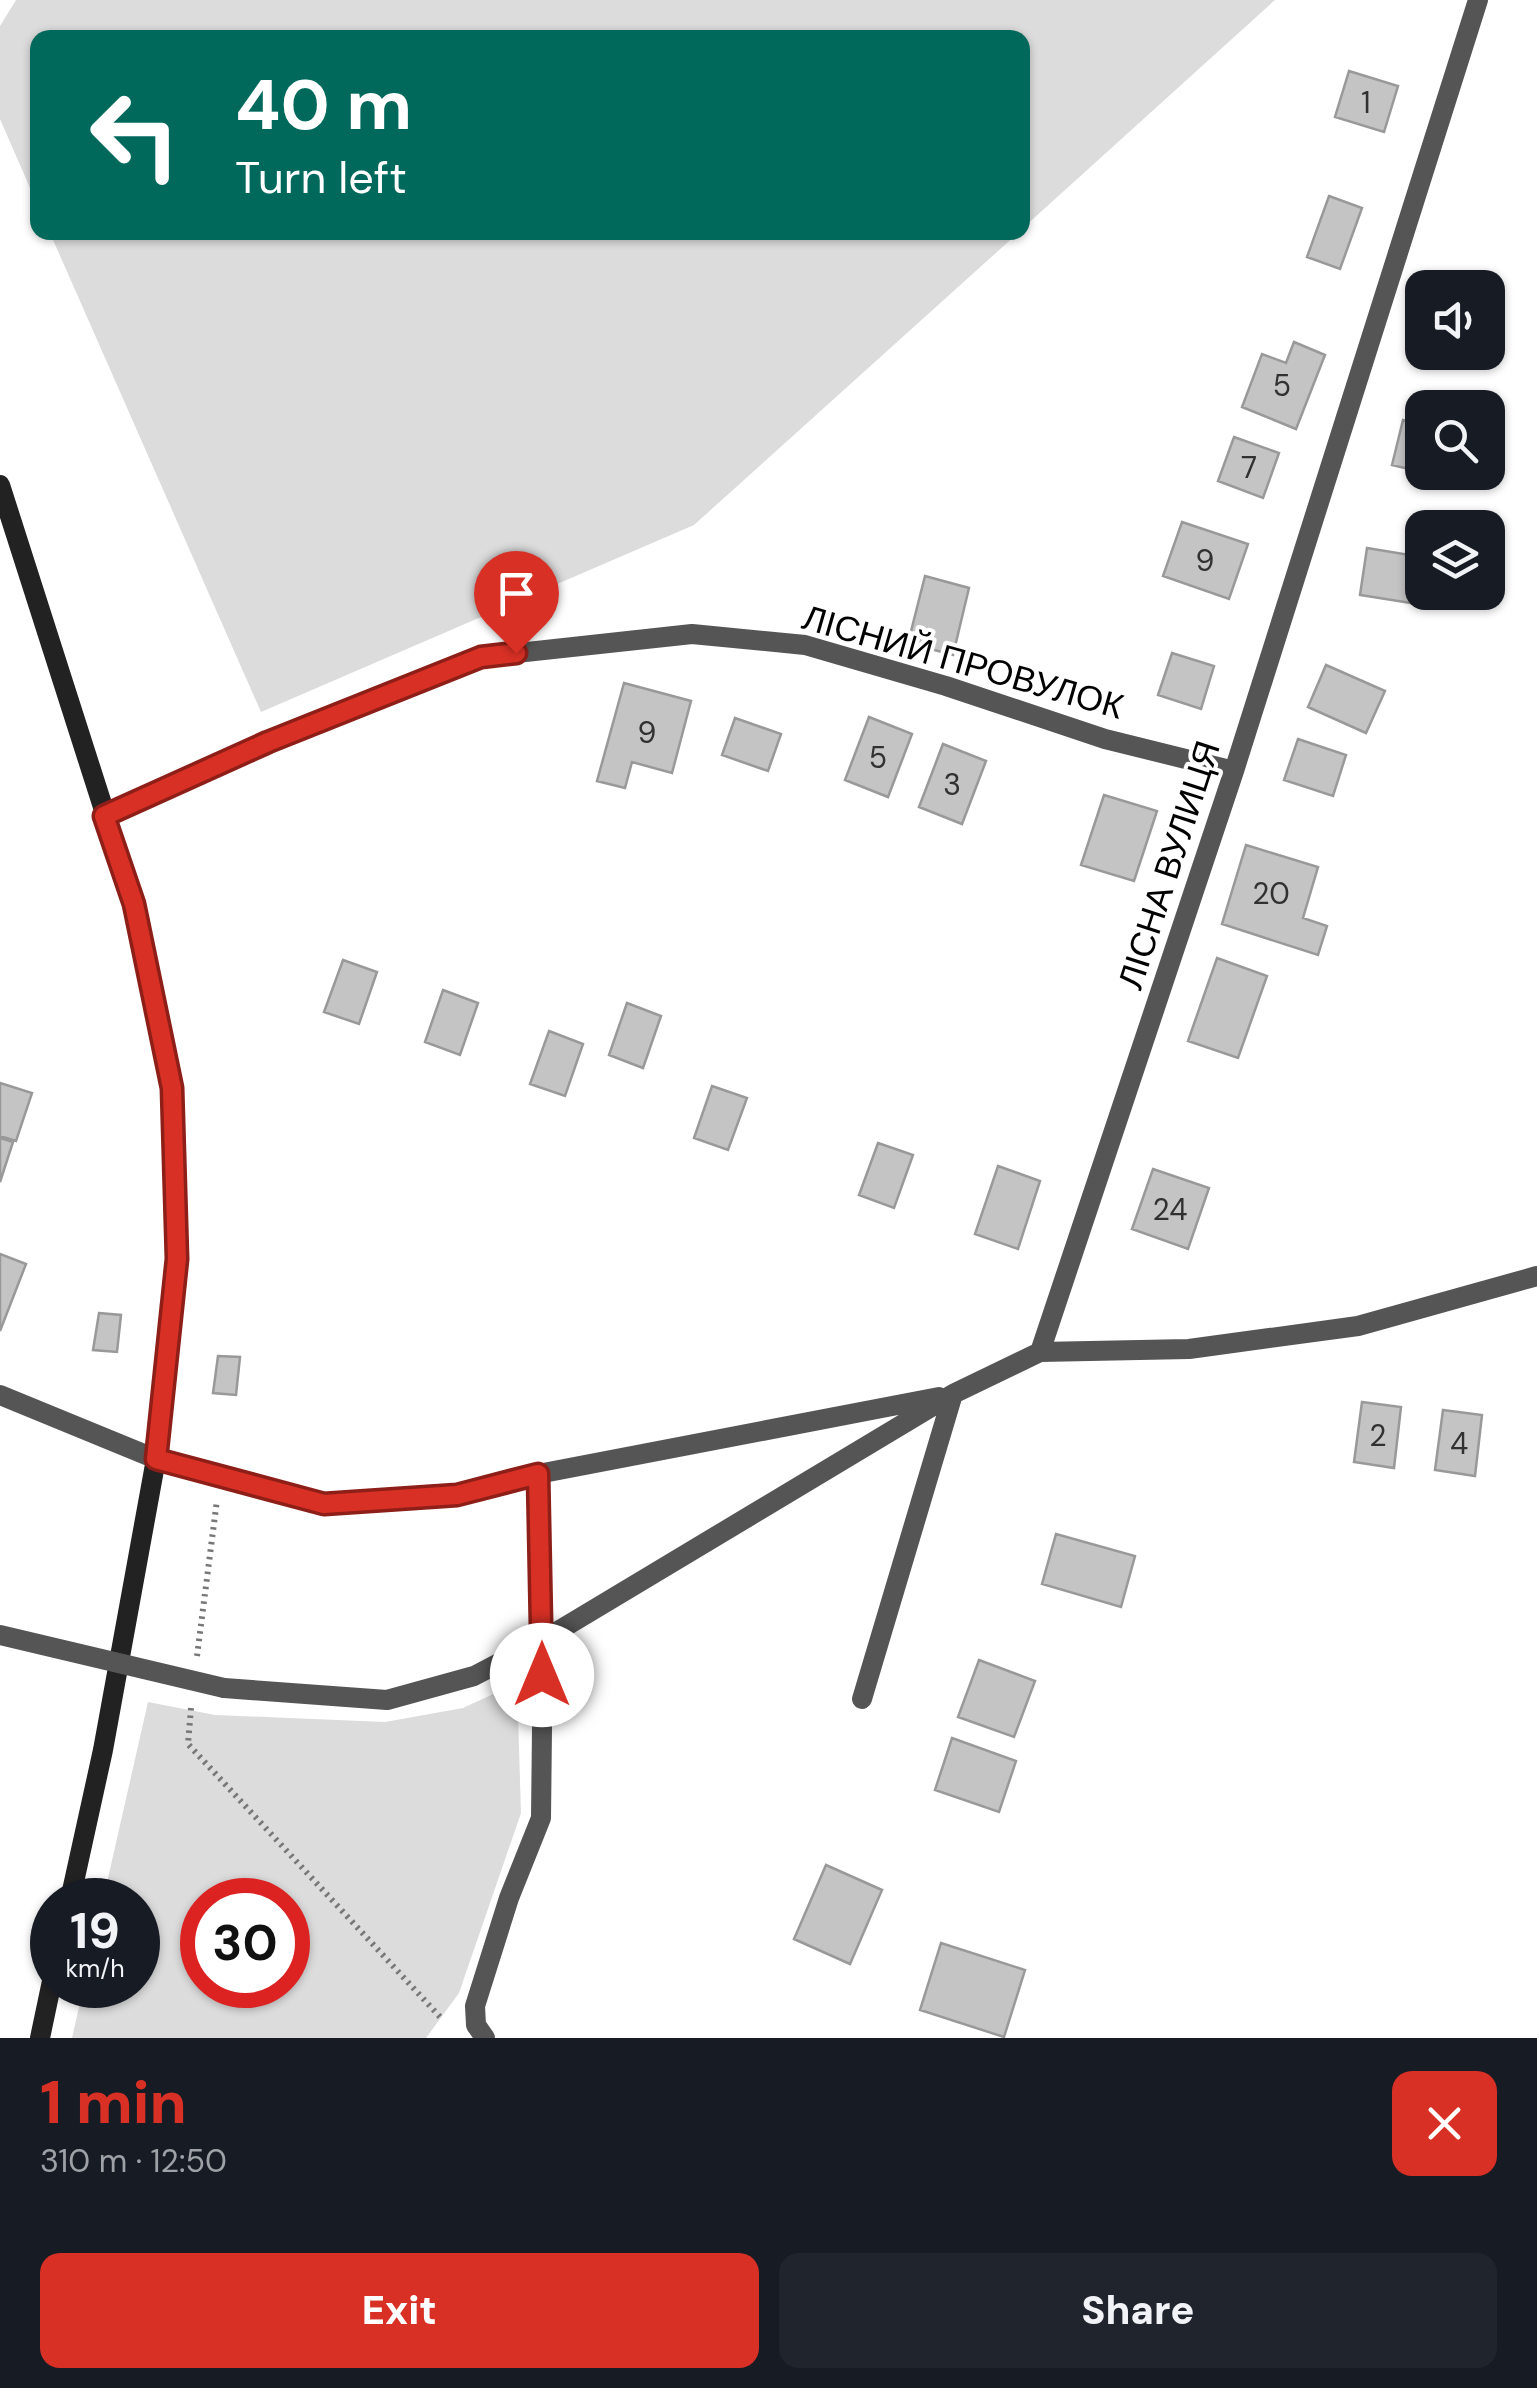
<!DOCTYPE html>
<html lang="en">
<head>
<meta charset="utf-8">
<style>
	:root { --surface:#171b24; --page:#20242c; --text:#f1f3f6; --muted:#9ea1a6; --accent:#d93025 }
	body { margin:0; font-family:"DM Sans",sans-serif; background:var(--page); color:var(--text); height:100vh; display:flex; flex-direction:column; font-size:38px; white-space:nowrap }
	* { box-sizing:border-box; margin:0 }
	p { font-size:32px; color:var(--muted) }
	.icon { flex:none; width:55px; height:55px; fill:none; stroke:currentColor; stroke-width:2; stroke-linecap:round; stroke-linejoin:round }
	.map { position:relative; height:2038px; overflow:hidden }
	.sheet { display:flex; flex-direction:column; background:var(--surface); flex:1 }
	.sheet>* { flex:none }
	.hud { position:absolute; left:30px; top:30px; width:1000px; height:210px; border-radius:20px; box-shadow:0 2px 8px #0004; background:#00695c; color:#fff; overflow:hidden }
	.fabs { position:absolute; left:1405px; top:270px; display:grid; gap:20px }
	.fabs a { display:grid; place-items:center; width:100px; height:100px; border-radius:20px; background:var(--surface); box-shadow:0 2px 8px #0004; font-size:50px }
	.speed { position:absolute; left:30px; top:1878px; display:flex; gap:20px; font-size:50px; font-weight:700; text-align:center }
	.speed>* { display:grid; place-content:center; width:130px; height:130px; border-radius:50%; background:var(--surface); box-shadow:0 2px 8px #0004; line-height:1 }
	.speed small { font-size:25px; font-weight:400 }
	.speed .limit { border:15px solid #d22; background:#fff; color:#111 }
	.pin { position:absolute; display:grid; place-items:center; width:85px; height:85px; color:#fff; margin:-102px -42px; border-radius:50% 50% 50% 0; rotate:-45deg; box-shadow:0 0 10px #0007 }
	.pin .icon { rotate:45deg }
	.me { position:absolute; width:110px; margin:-55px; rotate:0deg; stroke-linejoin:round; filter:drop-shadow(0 0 8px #0008) }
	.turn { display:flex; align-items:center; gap:35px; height:210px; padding:0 40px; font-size:45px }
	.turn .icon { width:130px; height:130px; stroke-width:2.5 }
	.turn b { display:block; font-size:70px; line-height:85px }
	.round { display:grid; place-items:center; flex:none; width:105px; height:105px; border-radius:20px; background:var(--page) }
	.headline { display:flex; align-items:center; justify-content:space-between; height:170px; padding:0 40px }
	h1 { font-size:60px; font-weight:800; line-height:75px; color:var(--accent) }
	.primary-button { display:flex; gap:20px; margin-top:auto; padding:20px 40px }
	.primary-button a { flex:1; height:115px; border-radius:20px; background:var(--accent); color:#fff; font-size:40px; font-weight:800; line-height:115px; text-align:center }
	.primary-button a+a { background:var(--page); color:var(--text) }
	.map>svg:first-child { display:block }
	.green { fill:#dcdcdc; fill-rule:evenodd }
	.building { fill:#c4c4c4; stroke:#999; stroke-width:2.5 }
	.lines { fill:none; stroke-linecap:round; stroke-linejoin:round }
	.path { stroke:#777; stroke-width:6; stroke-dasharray:2.5 5; stroke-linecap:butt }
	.street { stroke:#555; stroke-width:20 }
	.secondary { stroke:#222; stroke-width:20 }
	.street-bridge { stroke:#555; stroke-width:20 }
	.route-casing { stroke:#8d1f18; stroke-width:25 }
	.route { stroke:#d93025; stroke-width:18 }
	.labels { text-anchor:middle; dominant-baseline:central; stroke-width:8; stroke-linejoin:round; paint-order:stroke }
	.number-label { font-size:30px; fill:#313131 }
	.street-label { font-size:35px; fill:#000; stroke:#fff }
</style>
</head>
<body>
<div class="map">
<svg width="1537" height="2038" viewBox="0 0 1537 2038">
	<rect width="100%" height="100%" fill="#fff"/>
	<path class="green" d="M16 0H1275L1023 228 1022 38H38L37 204 0 119V26Z
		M50 233H1018L694 525 261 712Z
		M517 1683 521 1813 459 1993 426 2038H72L84 1985H138V1900H103L148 1702 215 1715 385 1722 463 1708ZM288 1900V1985H202V1900Z"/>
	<path class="building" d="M1349 71 1398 86 1384 132 1335 117Z
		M1329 196 1362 208 1340 269 1307 257Z
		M1294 342 1325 355 1296 429 1242 407 1262 354 1286 363Z
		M1403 420 1422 425V472L1392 465Z
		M1234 437 1279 453 1263 498 1218 481Z
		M1424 472H1459L1457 481Z
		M1182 522 1248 544 1229 599 1163 576Z
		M1367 548 1422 557V592H1432L1430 606 1360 595Z
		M925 576 969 588 953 655 908 643Z
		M1172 653 1214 666 1201 709 1158 695Z
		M1326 665 1385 691 1366 733 1308 707Z
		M624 683 691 701 672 773 632 762 625 788 597 781Z
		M869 717 912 734 888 797 845 780Z
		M735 718 781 734 768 771 722 755Z
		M1298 739 1346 755 1333 796 1284 780Z
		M943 744 986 761 962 824 919 807Z
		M1104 795 1157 811 1134 881 1081 865Z
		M1246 845 1318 867 1303 918 1327 926 1318 955 1222 924Z
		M1217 958 1267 976 1238 1058 1188 1041Z
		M343 960 377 972 359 1024 324 1012Z
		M443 990 478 1003 460 1055 425 1042Z
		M627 1003 661 1016 643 1068 609 1055Z
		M549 1031 583 1044 565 1096 530 1084Z
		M0 1083 32 1093 16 1141 0 1136Z
		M712 1086 747 1098 728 1150 694 1138Z
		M0 1138 13 1142 0 1182Z
		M878 1143 913 1155 894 1208 859 1195Z
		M998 1166 1040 1181 1018 1249 975 1234Z
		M1153 1169 1209 1188 1188 1249 1132 1229Z
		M0 1254 26 1264 0 1331Z
		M99 1313 121 1315 117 1352 93 1350Z
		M218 1356 240 1357 236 1395 213 1393Z
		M1362 1402 1401 1407 1394 1468 1354 1462Z
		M1443 1410 1482 1415 1475 1476 1435 1470Z
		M1056 1534 1135 1556 1121 1607 1042 1584Z
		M979 1660 1035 1681 1014 1737 958 1717Z
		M952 1738 1016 1761 999 1812 935 1790Z
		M826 1865 882 1890 850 1964 794 1939Z
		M941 1943 1025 1970 1004 2037 920 2010Z"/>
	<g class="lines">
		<path class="path" d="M197 1656 217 1500
			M191 1708 188 1744 441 2018"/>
		<path class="street" d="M104 816 269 742 481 657 692 634 805 645 946 686 1105 739 1234 771
			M1040 1352 1189 1349 1358 1326 1537 1276
			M0 1395 156 1459 324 1504 457 1495 538 1474 939 1397
			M224 1688 387 1700 474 1676 543 1640 953 1394 1040 1352 1234 771 1478 0
			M862 1699 953 1394
			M485 2038 476 2025 475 2006 509 1898 541 1818 543 1640 538 1474"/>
		<path class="secondary" d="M0 485 134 904 172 1088 177 1259 156 1459 103 1750 70 1900
			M40 2038 52 1981"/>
		<path class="street-bridge" d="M0 1635 224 1688"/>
	</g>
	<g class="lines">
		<defs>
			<path id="route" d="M516 653 481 657 268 742 104 816 134 904 172 1088 177 1259 156 1459 324 1504 457 1495 538 1474 542 1675"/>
		</defs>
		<use href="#route" class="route-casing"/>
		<use href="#route" class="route"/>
	</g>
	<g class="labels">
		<g class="number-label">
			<text x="1366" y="102">1</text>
			<text x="1282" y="385">5</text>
			<text x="1249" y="467">7</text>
			<text x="1205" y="560">9</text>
			<text x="647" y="732">9</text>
			<text x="878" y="757">5</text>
			<text x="952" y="784">3</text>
			<text x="1271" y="893">20</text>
			<text x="1170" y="1209">24</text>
			<text x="1378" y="1435">2</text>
			<text x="1459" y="1443">4</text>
		</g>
		<g class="street-label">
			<text transform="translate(963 662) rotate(16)">ЛІСНИЙ ПРОВУЛОК</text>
			<text transform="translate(1169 865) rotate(-72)">ЛІСНА ВУЛИЦЯ</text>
		</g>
	</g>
</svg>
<div class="fabs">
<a><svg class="icon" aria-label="sound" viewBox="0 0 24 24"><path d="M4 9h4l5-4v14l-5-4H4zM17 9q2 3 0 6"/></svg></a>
<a><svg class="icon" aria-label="search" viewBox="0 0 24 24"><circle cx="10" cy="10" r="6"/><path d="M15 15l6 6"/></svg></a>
<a><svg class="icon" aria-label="layers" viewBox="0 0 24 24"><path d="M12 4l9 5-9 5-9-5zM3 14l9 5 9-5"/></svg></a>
</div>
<div class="speed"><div>19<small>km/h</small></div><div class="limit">30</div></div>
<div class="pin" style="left:516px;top:653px;background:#d93025"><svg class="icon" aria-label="arrive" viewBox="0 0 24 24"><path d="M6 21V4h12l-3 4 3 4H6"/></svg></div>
<svg class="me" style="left:542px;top:1675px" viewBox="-20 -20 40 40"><circle r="19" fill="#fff"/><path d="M0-13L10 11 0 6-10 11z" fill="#d93025"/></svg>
<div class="hud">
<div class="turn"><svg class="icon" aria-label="left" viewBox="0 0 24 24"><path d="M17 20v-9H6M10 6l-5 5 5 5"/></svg><div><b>40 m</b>Turn left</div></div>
</div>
</div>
<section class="sheet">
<div class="headline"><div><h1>1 min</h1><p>310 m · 12:50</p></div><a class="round" style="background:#d93025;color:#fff"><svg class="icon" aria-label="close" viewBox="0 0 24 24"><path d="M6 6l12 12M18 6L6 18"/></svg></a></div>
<div class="primary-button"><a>Exit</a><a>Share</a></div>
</section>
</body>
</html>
